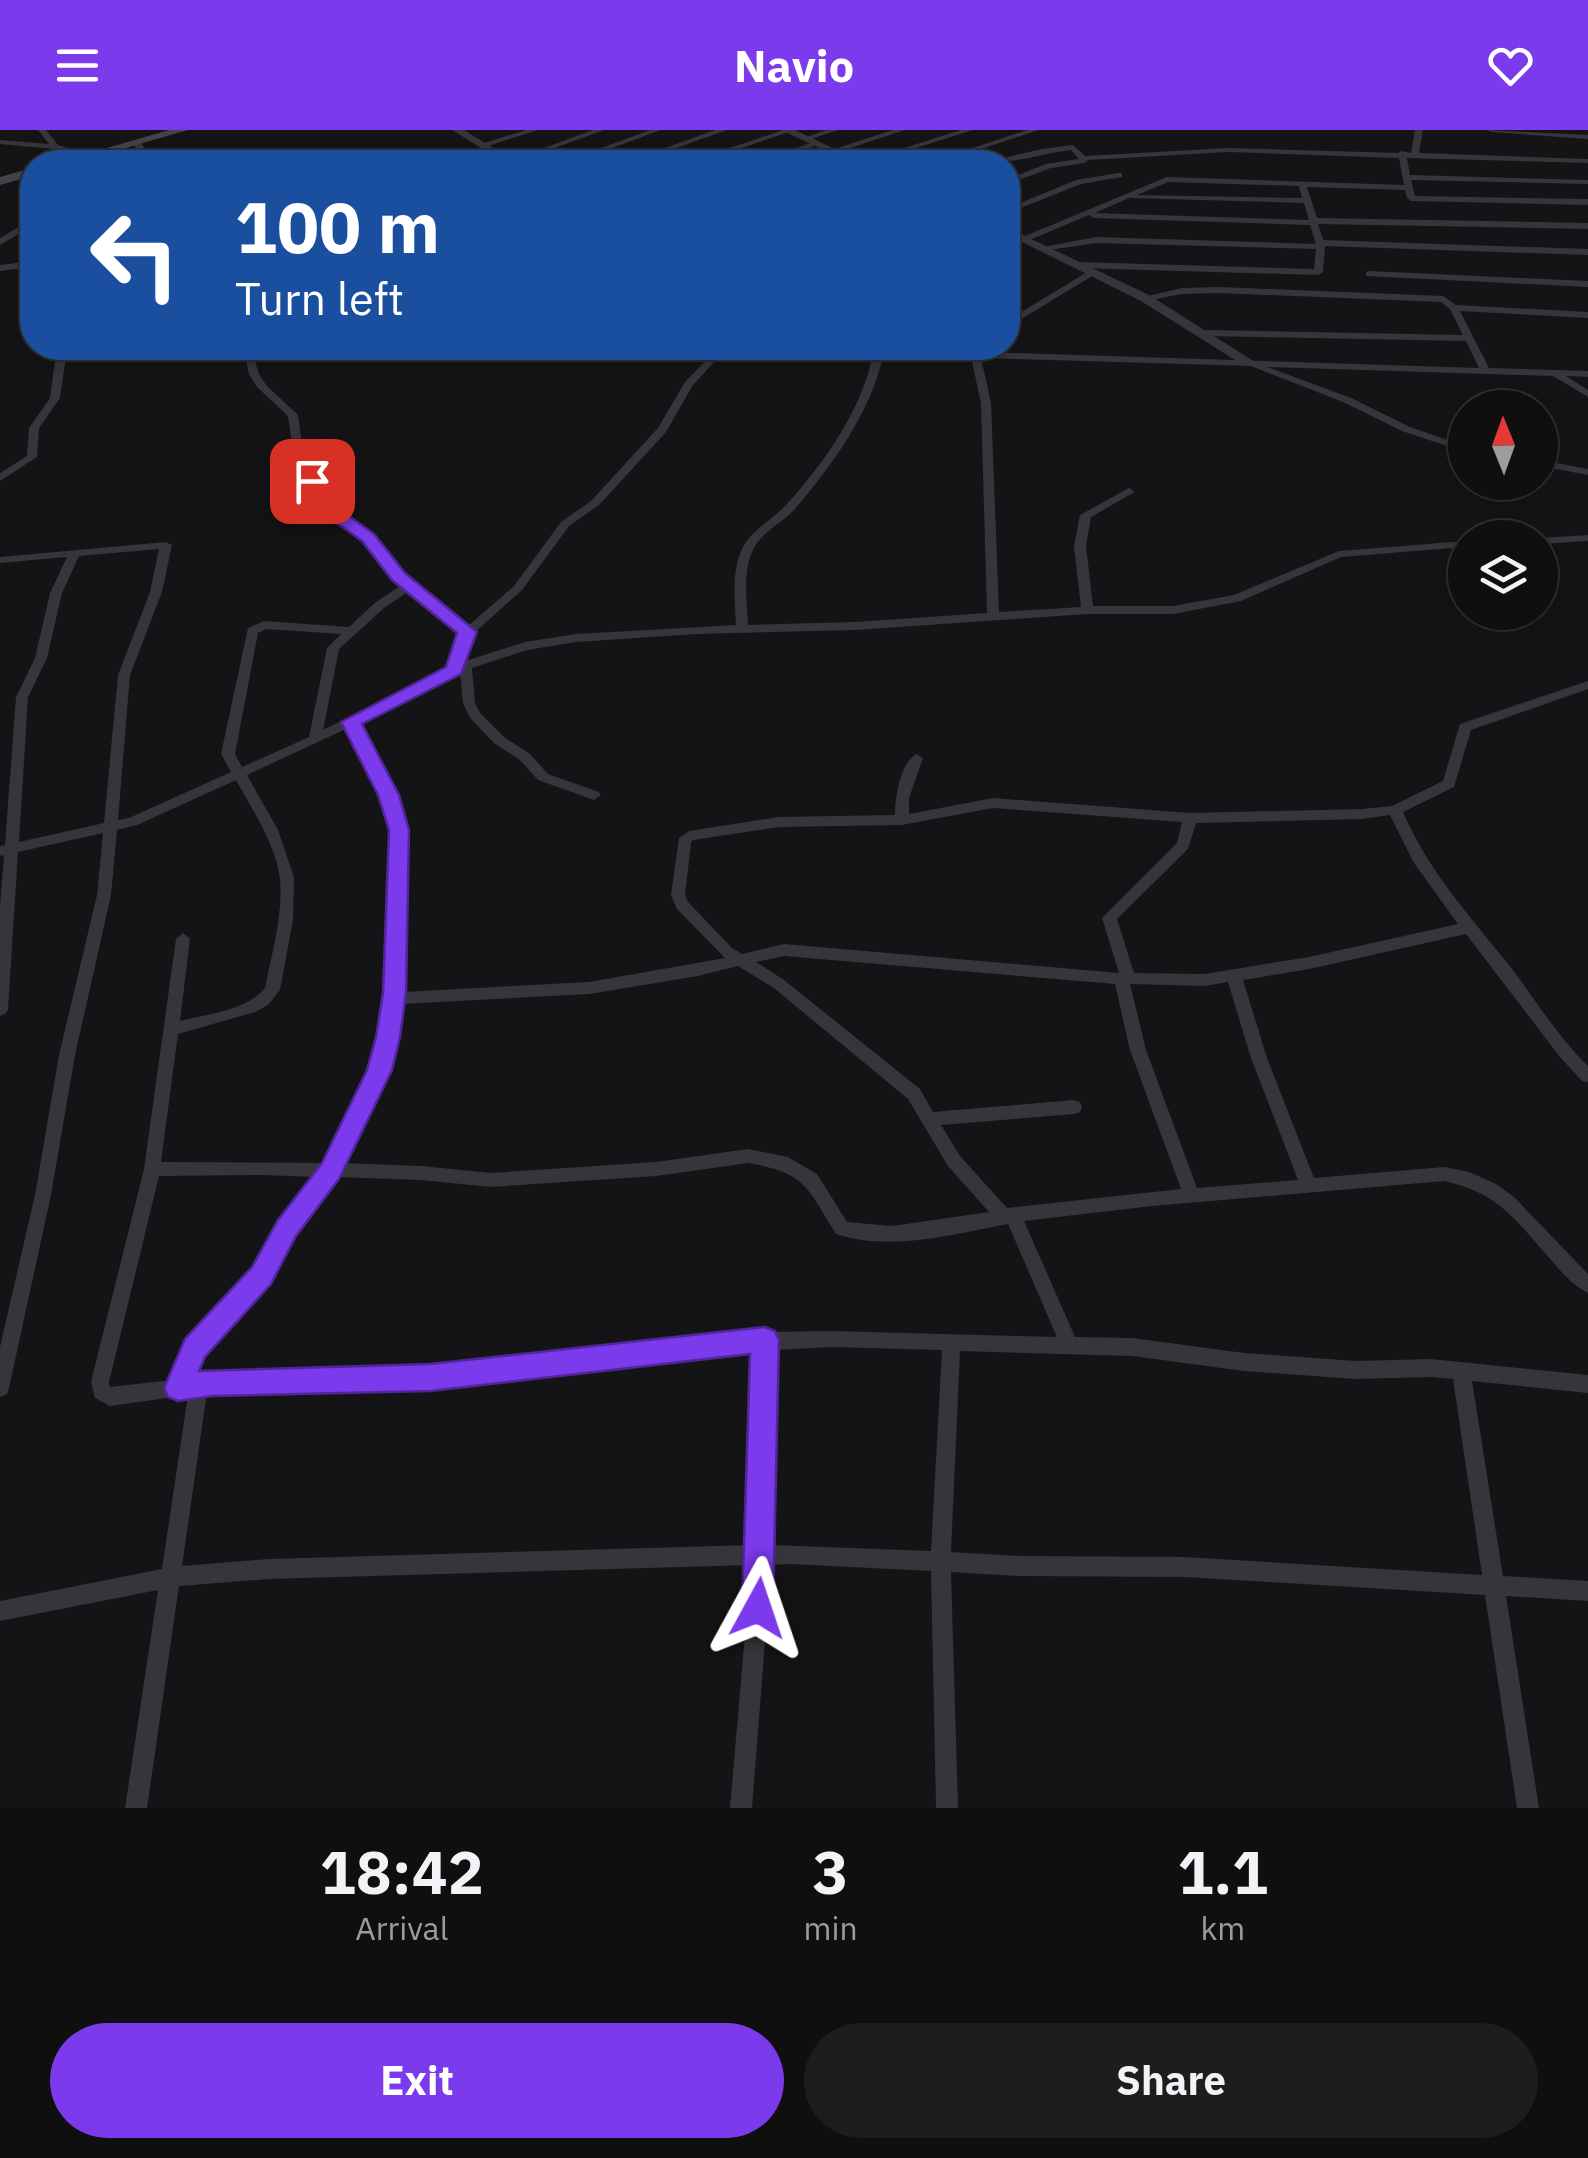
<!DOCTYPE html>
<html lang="en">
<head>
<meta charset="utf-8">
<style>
	:root { --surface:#0f0f10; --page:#1d1d1e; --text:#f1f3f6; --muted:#9b9c9f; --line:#2f2f30; --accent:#7c3aed }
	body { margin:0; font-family:"IBM Plex Sans",sans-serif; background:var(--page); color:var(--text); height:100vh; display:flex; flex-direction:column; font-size:38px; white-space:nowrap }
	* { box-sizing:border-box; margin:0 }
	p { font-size:32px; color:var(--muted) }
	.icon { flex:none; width:55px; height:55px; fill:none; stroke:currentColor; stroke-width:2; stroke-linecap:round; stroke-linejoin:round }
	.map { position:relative; height:1678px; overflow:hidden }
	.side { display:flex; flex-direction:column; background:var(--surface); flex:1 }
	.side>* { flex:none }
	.guide { position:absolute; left:20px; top:20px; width:1000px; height:210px; border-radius:40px; box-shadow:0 5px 15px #0003,0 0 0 2px var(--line); background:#1a4fa0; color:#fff; overflow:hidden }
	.needle { width:65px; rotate:359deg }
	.controls { position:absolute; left:1448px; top:260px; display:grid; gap:20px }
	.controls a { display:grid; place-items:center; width:110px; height:110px; border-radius:50%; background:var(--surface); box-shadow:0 5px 15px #0003,0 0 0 2px var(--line); font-size:50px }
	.pin { position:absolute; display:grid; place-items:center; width:85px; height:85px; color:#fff; margin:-42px; border-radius:20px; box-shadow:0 5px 15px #0006 }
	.me { position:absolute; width:110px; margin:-55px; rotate:5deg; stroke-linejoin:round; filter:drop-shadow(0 0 8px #0008) }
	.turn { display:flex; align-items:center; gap:35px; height:210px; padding:0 50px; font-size:45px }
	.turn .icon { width:130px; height:130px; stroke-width:2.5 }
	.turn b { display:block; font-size:70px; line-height:85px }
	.eta { display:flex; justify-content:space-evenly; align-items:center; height:170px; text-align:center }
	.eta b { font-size:60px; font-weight:700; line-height:70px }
	.primary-button { display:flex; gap:20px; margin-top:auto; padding:20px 50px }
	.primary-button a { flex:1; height:115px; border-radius:60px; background:var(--accent); color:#fff; font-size:40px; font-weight:700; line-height:115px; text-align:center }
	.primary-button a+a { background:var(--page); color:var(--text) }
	header { display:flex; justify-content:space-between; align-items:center; height:130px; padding:0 50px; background:var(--accent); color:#fff; font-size:45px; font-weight:700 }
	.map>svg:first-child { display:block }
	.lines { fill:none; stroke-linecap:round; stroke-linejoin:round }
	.minor { fill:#35353b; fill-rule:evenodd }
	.tertiary { fill:#35353b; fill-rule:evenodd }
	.secondary { fill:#43444b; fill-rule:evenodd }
	.route { fill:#7c3aed; stroke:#51269a; stroke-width:2.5 }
</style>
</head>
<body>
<header><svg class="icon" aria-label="menu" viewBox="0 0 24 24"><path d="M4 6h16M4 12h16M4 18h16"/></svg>Navio<svg class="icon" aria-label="heart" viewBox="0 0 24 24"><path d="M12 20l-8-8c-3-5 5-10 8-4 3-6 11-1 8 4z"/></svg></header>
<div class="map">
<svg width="1588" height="1678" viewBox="0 0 1588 1678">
	<rect width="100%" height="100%" fill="#141416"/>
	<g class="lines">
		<path class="minor" d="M38 0H46L58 15 93 26 89 28 55 19 0 14V10L49 14Z
			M526 0H538L485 17 478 15Z
			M593 0H604L516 32H506Z
			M650 0H661L574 32H564Z
			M715 0H727L637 32H627Z
			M783 0 792 1 700 32H689Z
			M826 0H838L805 11 801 9Z
			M893 0H905L835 23 828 21Z
			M961 0H973L871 32H860Z
			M1027 0H1039L941 32H930Z
			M1415 0H1423L1419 23 1588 29V33L1407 28 1410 45 1588 50V54L1411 50 1415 66 1588 69V75L1411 71 1407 68 1405 60 1307 57 1317 88 1588 93V99L1318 94 1323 110 1588 119V125L1325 116 1323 142 1318 145 1078 138 1074 135 1078 132 1314 139 1316 119 1096 113 1042 121 1038 118 1096 107 1316 114 1310 95 1093 88 1089 85 1008 119V113L1167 47 1404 55 1399 28 1229 22 1088 30 1085 33 1051 38 1008 54V49L1046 34 1079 29 1071 20C1046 23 1020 32 994 32L995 30 1042 19 1073 15 1085 26 1229 18 1398 23 1402 21 1411 23ZM1168 52 1299 56 1302 68 1137 65ZM1129 68 1304 73 1309 90 1095 83Z
			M1487 0 1588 5V9L1491 2Z
			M133 11H139L155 29 170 32H150L133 15Z
			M813 12 820 14 769 32H759Z
			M1119 43H1122V47L1081 54 1008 83V78L1076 50Z
			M29 91H32V96L0 115V108Z
			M32 131V137L0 141V135Z
			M1089 141 1097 143 1008 197V190Z
			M1369 141 1588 151V157L1366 146V142Z
			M1219 157 1443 166 1456 175 1588 182V188L1460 181 1489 238 1588 241V247L1566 246 1588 260V267L1553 246 1267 237 1351 268 1410 297 1465 316V322L1402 301 1343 272 1251 236 981 228 991 273 999 482 1081 477 1074 416 1080 385 1129 358 1134 361 1133 363 1091 387 1086 416 1093 476H1173L1234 465 1339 421 1465 411V417L1341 427 1241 471 1173 484H1087L855 500 697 504 576 512 527 520 472 538 475 573 480 583 504 607 530 624 548 644 599 662 601 665 594 670 538 650 520 630 494 613 470 588 463 573 460 542 358 593 395 665 406 700 403 862 589 852 725 828 677 779 671 765 679 708 689 701 779 687 895 685C895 667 900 634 916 624L923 628 909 668V684L993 668 1190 683 1362 679 1392 676 1443 651 1460 594 1588 551V559L1471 600 1454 657 1403 682C1430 744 1471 787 1512 839 1537 872 1558 907 1588 936V952L1582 951 1560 927 1466 804 1309 839 1243 850 1267 928 1314 1048 1444 1037 1469 1042 1496 1054 1514 1067 1588 1144V1163C1574 1156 1562 1143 1552 1131 1516 1091 1500 1063 1444 1051L1152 1076 1024 1091 1075 1207 1132 1208 1244 1223 1355 1231 1431 1229 1588 1245V1263L1472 1251 1503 1446 1588 1451V1471L1506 1466 1539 1678H1517L1485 1465 1185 1447 1020 1446 951 1442 958 1678H936L931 1441 791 1434 771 1435 752 1678H730L751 1435 269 1449 179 1456 147 1678H125L158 1460 0 1491V1471L162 1439 188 1265 110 1276 95 1268 91 1252 144 1039 176 809 183 803 190 809 180 891C207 884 246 881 265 858 272 823 283 786 280 750 277 716 252 679 236 650L137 695 117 700 111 765 75 925 51 1065 9 1258 7 1264 0 1267V1217L35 1065 59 925 97 765 103 703 18 722 8 880 5 884 0 886V777L4 725 0 726V716L5 715 16 567 35 528 50 463 67 427 0 433V427L166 412 172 415 162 462 130 545 118 690 129 688 231 642 221 624 248 498 264 491 349 497 376 472 402 455 394 448 364 410 339 392 307 351 294 328 288 286 257 257 249 244 243 218H251L259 244 266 255 298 285 304 328 317 350 347 388 372 406 402 444 468 496 514 456 561 392 591 371 658 298 685 252 718 218H727L693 255 666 302 599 375 569 396 522 460 472 505 467 512 462 532 525 512 576 504 736 495C735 471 731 442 742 419 751 400 771 391 785 376 823 335 862 280 873 224L766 221 762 218 971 222 974 218H982L981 222 1479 238 1466 211 1205 206 1200 203 1205 200 1463 205 1450 179 1441 172 1219 163 1182 164 1145 171 1140 168 1182 158ZM883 225 971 227 981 273 987 483 855 492 748 495C747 470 742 440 754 418 763 401 782 393 794 380 831 337 872 281 883 225ZM159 419 150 462 118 545 104 693 19 712 28 567 47 528 62 463 79 426ZM409 461 461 503 455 511 448 538 323 600 339 519 384 478ZM266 499 341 504 327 518 309 607 242 637 235 624 258 503ZM348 598 381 665 392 700 387 863 372 940 327 1033 161 1032 178 904 255 882 268 875 280 860 293 790 294 747 278 700 247 645ZM993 678 1182 692 1177 713 1102 788 1119 843 784 814 742 824 732 818 688 772 685 765 691 713 693 710 779 697 902 695ZM1390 685 1414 733 1458 794 1309 827 1204 844 1134 843 1117 789 1188 719 1196 693 1362 689ZM784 826 1115 854 1130 920 1181 1059 1007 1078 960 1026 941 995 1074 984 1080 982 1082 977 1080 972 1074 970 933 982 920 959 784 850 756 832ZM738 836 774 858 908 969 948 1036 989 1082 892 1096 847 1092 817 1044 788 1027 748 1019 656 1032 491 1043 421 1036 343 1033 388 940 401 874 589 864 698 846ZM1228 852 1251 928 1298 1050 1197 1058 1146 920 1130 854 1204 856ZM748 1033C806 1043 807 1057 836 1104 890 1122 954 1104 1008 1094L1057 1207 831 1201 765 1202 708 1206 431 1239 211 1244 192 1247 201 1225 268 1152 293 1103 336 1047 421 1050 491 1057 656 1046ZM262 1045 317 1047 281 1093 256 1140 188 1213 172 1250 110 1257 109 1252 159 1046ZM831 1217 942 1220 931 1421 772 1415 774 1220ZM756 1221 752 1415 269 1429 182 1436 207 1262 431 1257 708 1222ZM960 1221 1132 1226 1244 1241 1355 1249 1431 1247 1453 1249 1482 1445 1185 1427 1020 1426 951 1422Z
			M77 218H92L66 226 60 268 39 298 37 327 0 351V343L27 326 29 298 50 268 56 224Z
			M555 218H641L636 221H560Z
			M1540 330 1588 339V345L1540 336Z
			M1588 405V411L1540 414V408Z"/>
		<path class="tertiary" d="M452 0H464L516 32H504Z
			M781 0H795L862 32H849Z
			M1008 98 1149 165 1255 232 1243 235 1141 171 1008 105Z"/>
		<path class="secondary" d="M169 0H188L77 32H59Z
			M32 38V46L0 55V47Z"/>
	</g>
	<path class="route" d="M306 347H317L349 386 374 404 405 443 477 502 461 544 362 594 399 665 409 700 406 863 400 907 392 940 339 1049 296 1106 271 1154 205 1227 199 1241 430 1234 765 1197 775 1201 779 1210 773 1478 768 1489 758 1494 747 1489 742 1478 750 1224 430 1261 212 1266 178 1271 168 1267 164 1258 185 1209 252 1137 278 1090 322 1033 367 940 376 907 383 863 389 700 378 665 341 592 446 537 457 503 392 450 362 411 337 393 303 351Z"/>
</svg>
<div class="controls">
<a><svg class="needle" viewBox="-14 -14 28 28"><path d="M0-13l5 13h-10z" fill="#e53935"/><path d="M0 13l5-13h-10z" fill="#9b9c9f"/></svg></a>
<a><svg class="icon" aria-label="layers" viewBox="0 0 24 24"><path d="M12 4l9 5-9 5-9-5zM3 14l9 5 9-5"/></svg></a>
</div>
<div class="pin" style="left:312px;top:351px;background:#d93025"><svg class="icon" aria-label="arrive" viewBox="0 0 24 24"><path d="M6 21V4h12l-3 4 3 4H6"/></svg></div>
<svg class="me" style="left:758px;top:1478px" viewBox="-20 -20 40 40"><path d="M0-17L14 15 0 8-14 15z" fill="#7c3aed" stroke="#fff" stroke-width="4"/></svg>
<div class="guide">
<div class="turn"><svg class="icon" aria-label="left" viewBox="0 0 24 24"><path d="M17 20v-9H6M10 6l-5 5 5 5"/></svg><div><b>100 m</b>Turn left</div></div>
</div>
</div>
<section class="side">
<div class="eta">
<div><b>18:42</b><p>Arrival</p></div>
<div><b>3</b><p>min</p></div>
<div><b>1.1</b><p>km</p></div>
</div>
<div class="primary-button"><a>Exit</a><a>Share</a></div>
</section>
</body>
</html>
